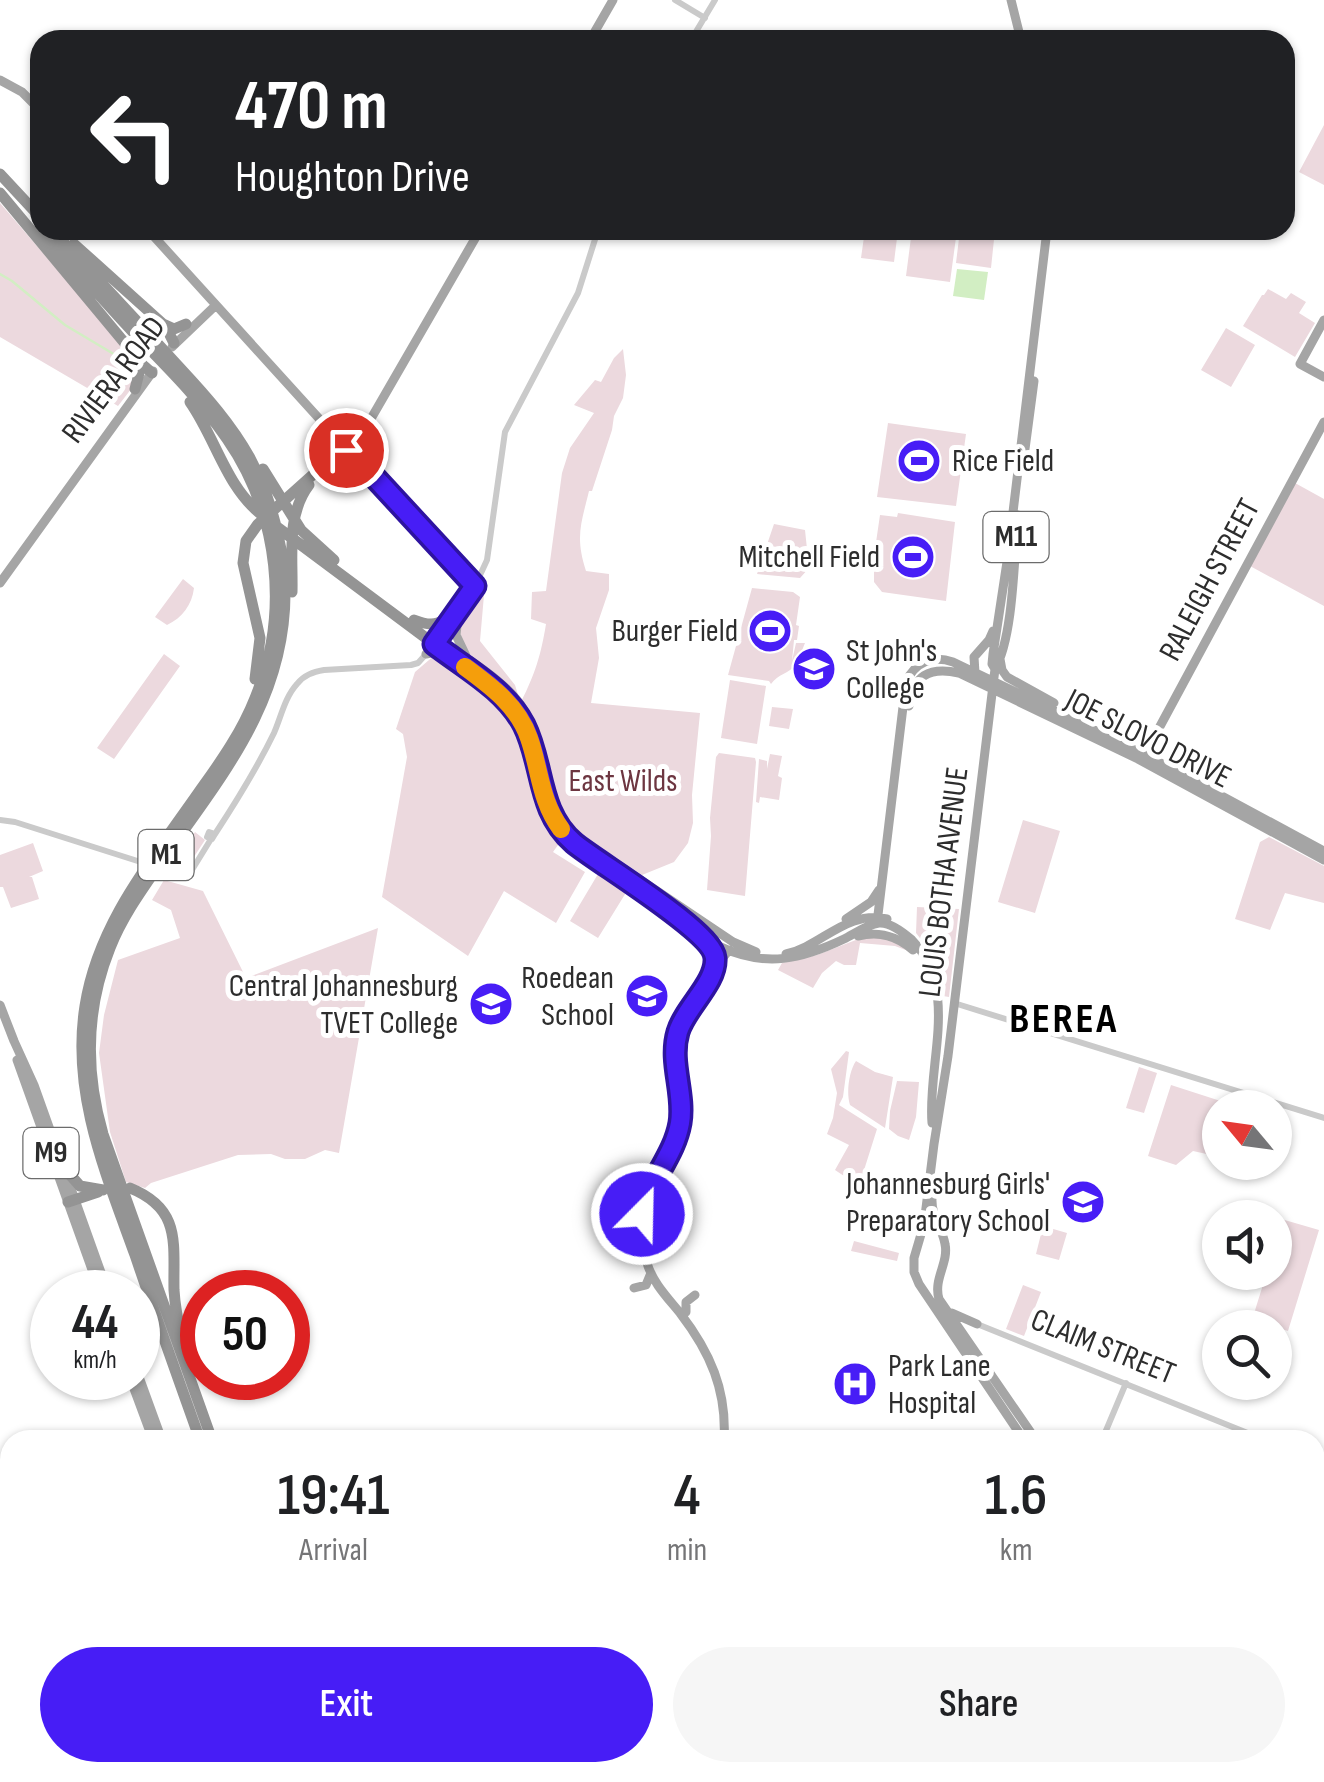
<!DOCTYPE html>
<html lang="en">
<head>
<meta charset="utf-8">
<style>
	:root { --surface:#fff; --page:#f6f6f6; --text:#202124; --muted:#757577; --accent:#471df6 }
	body { margin:0; font-family:"Sofia Sans Condensed",sans-serif; background:var(--page); color:var(--text); height:100vh; display:flex; flex-direction:column; font-size:38px; white-space:nowrap }
	* { box-sizing:border-box; margin:0 }
	p { font-size:32px; color:var(--muted) }
	.icon { flex:none; width:55px; height:55px; fill:none; stroke:currentColor; stroke-width:2; stroke-linecap:round; stroke-linejoin:round }
	.map { position:relative; flex:1; overflow:hidden }
	.side { position:absolute; left:0px; top:1430px; width:1325px; height:352px; display:flex; flex-direction:column; background:var(--surface); border-radius:30px 30px 0 0; box-shadow:0 2px 8px #0004 }
	.side>* { flex:none }
	.hud { position:absolute; left:30px; top:30px; width:1265px; height:210px; border-radius:30px; box-shadow:0 2px 8px #0004; background:#202124; color:#fff; overflow:hidden }
	.needle { width:65px; rotate:299deg }
	.tools { position:absolute; left:1202px; top:1090px; display:grid; gap:20px }
	.tools a { display:grid; place-items:center; width:90px; height:90px; border-radius:50%; background:var(--surface); box-shadow:0 2px 8px #0004; font-size:50px }
	.speed { position:absolute; left:30px; top:1270px; display:flex; gap:20px; font-size:50px; font-weight:700; text-align:center }
	.speed>* { display:grid; place-content:center; width:130px; height:130px; border-radius:50%; background:var(--surface); box-shadow:0 2px 8px #0004; line-height:1 }
	.speed small { font-size:25px; font-weight:400 }
	.speed .limit { border:15px solid #d22; background:#fff; color:#111 }
	.pin { position:absolute; display:grid; place-items:center; width:85px; height:85px; color:#fff; margin:-42px; border:5px solid #fff; border-radius:50%; box-shadow:0 2px 10px #0007 }
	.me { position:absolute; width:110px; margin:-55px; rotate:23deg; stroke-linejoin:round; filter:drop-shadow(0 0 8px #0008) }
	.turn { display:flex; align-items:center; gap:35px; height:210px; padding:0 40px; font-size:45px }
	.turn .icon { width:130px; height:130px; stroke-width:2.5 }
	.turn b { display:block; font-size:70px; line-height:85px }
	.eta { display:flex; justify-content:space-evenly; align-items:center; height:170px; text-align:center }
	.eta b { font-size:60px; font-weight:600; line-height:70px }
	.cta { display:flex; gap:20px; margin-top:auto; padding:20px 40px }
	.cta a { flex:1; height:115px; border-radius:60px; background:var(--accent); color:#fff; font-size:40px; font-weight:600; line-height:115px; text-align:center }
	.cta a+a { background:var(--page); color:var(--text) }
	.map>svg:first-child { display:block }
	.green { fill:#ecd9de }
	.water { fill:#d2eec3 }
	.lines { fill:none; stroke-linecap:round; stroke-linejoin:round }
	.stream { stroke:#d2eec3; stroke-width:2.5 }
	.minor { stroke:#cacaca; stroke-width:6 }
	.major { stroke:#a5a5a5; stroke-width:9 }
	.highway { stroke:#949494; stroke-width:11 }
	.route-casing { stroke:#2e13a0; stroke-width:25 }
	.route { stroke:#471df6; stroke-width:18 }
	.slow { stroke:#f59e0b; stroke-width:18 }
	.labels { text-anchor:middle; dominant-baseline:central; stroke-width:10; stroke-linejoin:round; paint-order:stroke }
	.shield { fill:#fff; stroke:#6c6c6c; stroke-width:2.5 }
	.shield-label { font-size:30px; font-weight:bold; fill:#2d2d2d }
	.street-label { font-size:32px; fill:#2d2d2d; stroke:#fff }
	.poi-label { font-size:32px; fill:#2d2d2d; stroke:#fff; text-anchor:end }
	.park-label { font-size:32px; fill:#6d3641; stroke:#fff }
	.district-label { font-size:42px; font-weight:bold; letter-spacing:2.5px; fill:#000; stroke:#fff }
</style>
</head>
<body>
<div class="map">
<svg width="1324" height="1782" viewBox="0 0 1324 1782">
	<rect width="100%" height="100%" fill="#fff"/>
	<path class="green" d="M1324 125V185L1299 172Z
		M0 203 134 359 135 384 118 406 0 337Z
		M865 230H898L894 262 861 258Z
		M912 230H957L950 282 906 276Z
		M960 230H995L991 268 956 263Z
		M1268 289 1286 299 1291 293 1306 302 1299 313 1315 323 1295 357 1243 326 1262 295H1264Z
		M1226 328 1255 345 1231 387 1201 370Z
		M623 349 626 375 623 398 614 416 612 430 592 491H589C581 524 575 537 586 571L609 574V590L596 628 599 658 591 703 700 713 692 795 693 823 688 843 674 862 642 875 574 830C552 803 552 771 539 739 535 727 527 714 521 702 535 674 541 655 546 624L531 619 532 592 546 591 562 473 570 448 594 413 574 405 595 380 601 382 614 358Z
		M888 423 966 434 956 506 877 497Z
		M1295 483 1324 499V606L1250 566Z
		M898 513 955 522 946 601 882 592 874 582V556L880 515 897 517Z
		M774 524 805 530 809 568 800 578 757 574Z
		M183 579 194 588C192 605 182 618 167 625L155 617Z
		M752 588 793 592 800 597 796 625 799 626 797 640H794L792 661 796 643H805C802 650 799 660 795 666 789 673 778 674 771 684L769 681 728 675Z
		M484 595 480 641 515 685 519 698C495 677 441 645 466 609 472 601 474 597 484 595Z
		M164 654 180 666 114 759 97 748Z
		M436 654 444 657C473 680 505 698 522 731 540 766 533 810 563 838L553 852 585 872 556 923 504 891 468 956 382 897 407 757 403 734 396 729 415 672Z
		M730 680 766 686 757 744 721 738Z
		M772 707 793 709 789 729 769 726Z
		M719 753 755 758 756 762 745 896 707 890 711 836 710 818 716 757Z
		M770 754 782 756 778 776 782 778 779 800 760 797 759 803 756 802 759 759 767 761V769Z
		M1023 820 1060 831 1035 913 998 902Z
		M195 832 205 840 184 872 173 868Z
		M1269 837 1324 866V903L1285 893 1270 930 1235 919 1260 842Z
		M33 843 43 871 29 877H32L39 899 11 908 3 887H0V855Z
		M598 874 627 891 598 938 570 921Z
		M164 880 203 891 246 978 378 928 339 1153 325 1150 305 1159H285L271 1154 238 1155 151 1183 145 1188 126 1182 110 1132 99 1053 104 1015 118 960 180 938 171 910 152 900Z
		M917 907 959 909 949 997 943 996 930 951 916 933Z
		M880 936 902 944 911 952 895 946 860 943 856 965H844L836 961 822 973 813 988 778 970 782 963 817 955 861 938Z
		M846 1051 849 1052 843 1097 839 1105 877 1129 859 1186 835 1170 849 1145 827 1134 833 1118 837 1093 831 1069Z
		M856 1061 875 1072 893 1077 885 1128 850 1105C846 1093 849 1071 856 1061Z
		M1139 1067 1157 1073 1144 1113 1126 1108Z
		M897 1081 919 1082 916 1117 909 1140 898 1136 889 1129 890 1111Z
		M1171 1085 1236 1106V1107L1220 1108V1157L1193 1151 1176 1165 1148 1156Z
		M1264 1214 1319 1230 1288 1331 1252 1320 1266 1275 1259 1273 1275 1272V1218L1263 1217Z
		M1043 1226 1067 1233 1059 1260 1036 1254Z
		M854 1241 899 1253 897 1261 851 1251Z
		M1023 1285 1041 1292 1024 1336 1006 1329Z"/>
	<path class="water" d="M957 269 988 272 984 300 953 296Z"/>
	<g class="lines">
		<path class="stream" d="M0 274 12 281 65 325 117 356
			M831 1782 836 1772"/>
		<path class="minor" d="M675 0 705 18
			M691 40 715 0
			M475 586 487 560 505 432 578 293 598 230
			M0 820 15 822 147 864
			M209 832 215 834 212 839 207 837Z
			M215 834C236 802 257 768 274 733 281 717 285 697 297 684 304 675 313 672 324 670L411 665 418 663 427 653
			M159 868 187 878 211 839
			M954 1003 1324 1118
			M977 1324 1265 1440
			M1102 1440 1126 1383
			M1315 1460 1324 1463
			M1315 1577 1324 1580
			M1258 1772 1263 1782"/>
		<path class="major" d="M1011 0 1021 40
			M590 40 613 0
			M0 80 22 92 40 110
			M148 230 324 424
			M1324 320 1300 364 1324 377
			M172 347 216 305
			M323 422 364 463 367 469 475 586 465 602
			M349 447 361 436 480 230
			M1025 449 1034 381
			M0 583 153 371
			M456 614 434 644C469 671 514 694 529 738 539 767 540 799 557 824 577 853 613 869 641 890 667 909 692 933 721 947 766 968 802 959 844 939 854 934 868 924 879 923 890 922 904 933 912 940 960 990 927 1063 932 1123
			M458 615 456 635 466 656
			M438 638C466 659 505 679 524 710 539 735 543 766 549 794
			M426 654 436 652 445 654
			M1000 659 1002 670 1007 677 1054 703
			M995 669C1014 636 1014 554 1018 515
			M975 673 974 657 989 640 993 631
			M909 706C913 676 929 666 959 673L1138 759 1324 860
			M1140 757 1158 730 1324 422
			M562 821 577 837 593 848 733 942 756 952
			M846 919 871 902 879 890
			M877 923 906 682C915 662 932 655 953 662L1142 753 1324 851
			M858 936C880 931 897 936 913 950
			M786 954C822 946 846 910 887 919
			M0 1005 14 1041 34 1085 108 1292
			M17 1060 100 1292
			M639 1177 642 1185V1199
			M932 1198C931 1216 942 1227 945 1244 949 1263 933 1279 939 1299L1036 1440
			M649 1251C646 1220 651 1196 666 1170
			M634 1288 646 1285 651 1273
			M686 1312V1302L695 1295
			M952 1313 977 1324
			M138 1367 144 1355
			M138 1374 162 1440
			M130 1378 153 1440
			M724 1440C727 1390 710 1352 680 1313 667 1297 653 1283 647 1263 638 1235 639 1206 653 1181 664 1160 678 1143 680 1119 683 1089 667 1056 679 1027 689 1005 713 969 729 950
			M1024 1440 919 1284 914 1272V1258L924 1224 934 1144 948 1056 995 669 992 664 993 654 1007 562 1047 230
			M1315 1693 1324 1697
			M879 1772 892 1782
			M896 1772 911 1782
			M380 1782 411 1772
			M652 1782 655 1772"/>
		<path class="highway" d="M0 174 40 217
			M0 193 143 365 152 373
			M41 230C72 264 101 298 132 331 165 365 200 399 227 439 279 514 290 614 255 698 242 731 222 760 201 789 154 857 98 922 85 1006 71 1094 106 1174 135 1255 156 1317 178 1378 200 1440
			M52 230C95 276 138 322 180 368 206 396 231 424 250 458 271 498 283 542 285 588 287 698 224 773 164 858 144 887 123 915 110 948 86 1008 85 1072 103 1134L212 1440
			M74 244 163 324 174 329 186 324
			M161 326 169 333 174 343
			M135 359 139 373 135 389
			M190 402C216 439 226 487 262 515
			M263 469 301 530 334 560
			M277 527 434 644
			M292 592C293 557 286 515 309 485
			M414 620C444 632 445 615 466 599
			M255 679 260 638 243 563 246 541 258 524 346 445
			M65 1169 80 1186 103 1190
			M130 1188C182 1209 173 1244 174 1290 175 1307 178 1322 182 1338
			M68 1202 98 1192
			M350 1772 356 1782
			M361 1772 366 1782"/>
	</g>
	<g class="lines">
		<defs>
			<path id="route" d="M346 450 367 469 475 586 434 644C465 668 505 689 524 725 544 765 537 811 574 843 598 863 713 931 715 958 717 982 685 1008 678 1032 669 1062 685 1093 680 1123 674 1157 648 1181 642 1214"/>
		</defs>
		<use href="#route" class="route-casing"/>
		<use href="#route" class="route"/>
		<path class="slow" d="M465 667C491 686 518 706 529 738 540 769 540 801 561 829"/>
	</g>
	<defs>
		<symbol id="stadium-disc" viewBox="-11 -11 22 22"><circle r="9.5" fill="#471df6" stroke="#fff"/><path d="M0-5a6.5 5 0 1 0 0 10a6.5 5 0 1 0 0-10ZM-3.5-1.8h7v3.6h-7Z" fill="#fff"/></symbol>
		<symbol id="school-disc" viewBox="-11 -11 22 22"><circle r="9.5" fill="#471df6" stroke="#fff"/><path d="M0-5L7-2L0 1L-7-2ZM-4 1L0 2.5L4 1V4Q0 6-4 4Z" fill="#fff"/></symbol>
		<symbol id="university-disc" viewBox="-11 -11 22 22"><circle r="9.5" fill="#471df6" stroke="#fff"/><path d="M0-5L7-2L0 1L-7-2ZM-4 1L0 2.5L4 1V4Q0 6-4 4Z" fill="#fff"/></symbol>
		<symbol id="hospital-disc" viewBox="-11 -11 22 22"><circle r="9.5" fill="#471df6" stroke="#fff"/><path d="M-5-5h3v3.5h4V-5h3V5h-3V1.5h-4V5h-3Z" fill="#fff"/></symbol>
	</defs>
	<g fill-rule="evenodd">
		<use href="#stadium-disc" x="894" y="436" width="50" height="50"/>
		<use href="#stadium-disc" x="888" y="532" width="50" height="50"/>
		<use href="#stadium-disc" x="745" y="606" width="50" height="50"/>
		<use href="#school-disc" x="789" y="644" width="50" height="50"/>
		<use href="#school-disc" x="622" y="971" width="50" height="50"/>
		<use href="#university-disc" x="466" y="979" width="50" height="50"/>
		<use href="#school-disc" x="1058" y="1177" width="50" height="50"/>
		<use href="#hospital-disc" x="830" y="1359" width="50" height="50"/>
	</g>
	<g class="labels">
		<g class="shield">
			<rect x="983.5" y="512" width="65" height="50" rx="8"/>
			<rect x="138.5" y="830" width="55" height="50" rx="8"/>
			<rect x="23.5" y="1128" width="55" height="50" rx="8"/>
		</g>
		<g class="shield-label">
			<text x="1016" y="537">M11</text>
			<text x="166" y="855">M1</text>
			<text x="51" y="1153">M9</text>
		</g>
		<g class="street-label">
			<text transform="translate(114 380) rotate(-53)">RIVIERA ROAD</text>
			<text transform="translate(1210 580) rotate(-62)">RALEIGH STREET</text>
			<text transform="translate(1148 739) rotate(27)">JOE SLOVO DRIVE</text>
			<text transform="translate(944 882) rotate(-83)">LOUIS BOTHA AVENUE</text>
			<text transform="translate(1103 1347) rotate(22)">CLAIM STREET</text>
		</g>
		<g class="poi-label">
			<text x="952" y="461" text-anchor="start">Rice Field</text>
			<text x="880" y="557">Mitchell Field</text>
			<text x="738" y="631">Burger Field</text>
			<text x="846" y="651" text-anchor="start">St John's<tspan x="846" dy="37">College</tspan></text>
			<text x="614" y="978">Roedean<tspan x="614" dy="37">School</tspan></text>
			<text x="458" y="986">Central Johannesburg<tspan x="458" dy="37">TVET College</tspan></text>
			<text x="1050" y="1184">Johannesburg Girls'<tspan x="1050" dy="37">Preparatory School</tspan></text>
			<text x="888" y="1366" text-anchor="start">Park Lane<tspan x="888" dy="37">Hospital</tspan></text>
		</g>
		<g class="park-label">
			<text x="623" y="781">East Wilds</text>
		</g>
		<g class="district-label">
			<text x="1064" y="1019">BEREA</text>
		</g>
	</g>
</svg>
<div class="tools">
<a><svg class="needle" viewBox="-14 -14 28 28"><path d="M0-13l5 13h-10z" fill="#e53935"/><path d="M0 13l5-13h-10z" fill="#757577"/></svg></a>
<a><svg class="icon" aria-label="sound" viewBox="0 0 24 24"><path d="M4 9h4l5-4v14l-5-4H4zM17 9q2 3 0 6"/></svg></a>
<a><svg class="icon" aria-label="search" viewBox="0 0 24 24"><circle cx="10" cy="10" r="6"/><path d="M15 15l6 6"/></svg></a>
</div>
<div class="speed"><div>44<small>km/h</small></div><div class="limit">50</div></div>
<div class="pin" style="left:346px;top:450px;background:#d93025"><svg class="icon" aria-label="arrive" viewBox="0 0 24 24"><path d="M6 21V4h12l-3 4 3 4H6"/></svg></div>
<svg class="me" style="left:642px;top:1214px" viewBox="-20 -20 40 40"><circle r="17" fill="#471df6" stroke="#fff" stroke-width="3"/><path d="M0-11L8 9 0 5-8 9z" fill="#fff"/></svg>
<div class="hud">
<div class="turn"><svg class="icon" aria-label="left" viewBox="0 0 24 24"><path d="M17 20v-9H6M10 6l-5 5 5 5"/></svg><div><b>470 m</b>Houghton Drive</div></div>
</div>
<section class="side">
<div class="eta">
<div><b>19:41</b><p>Arrival</p></div>
<div><b>4</b><p>min</p></div>
<div><b>1.6</b><p>km</p></div>
</div>
<div class="cta"><a>Exit</a><a>Share</a></div>
</section>
</div>
</body>
</html>
